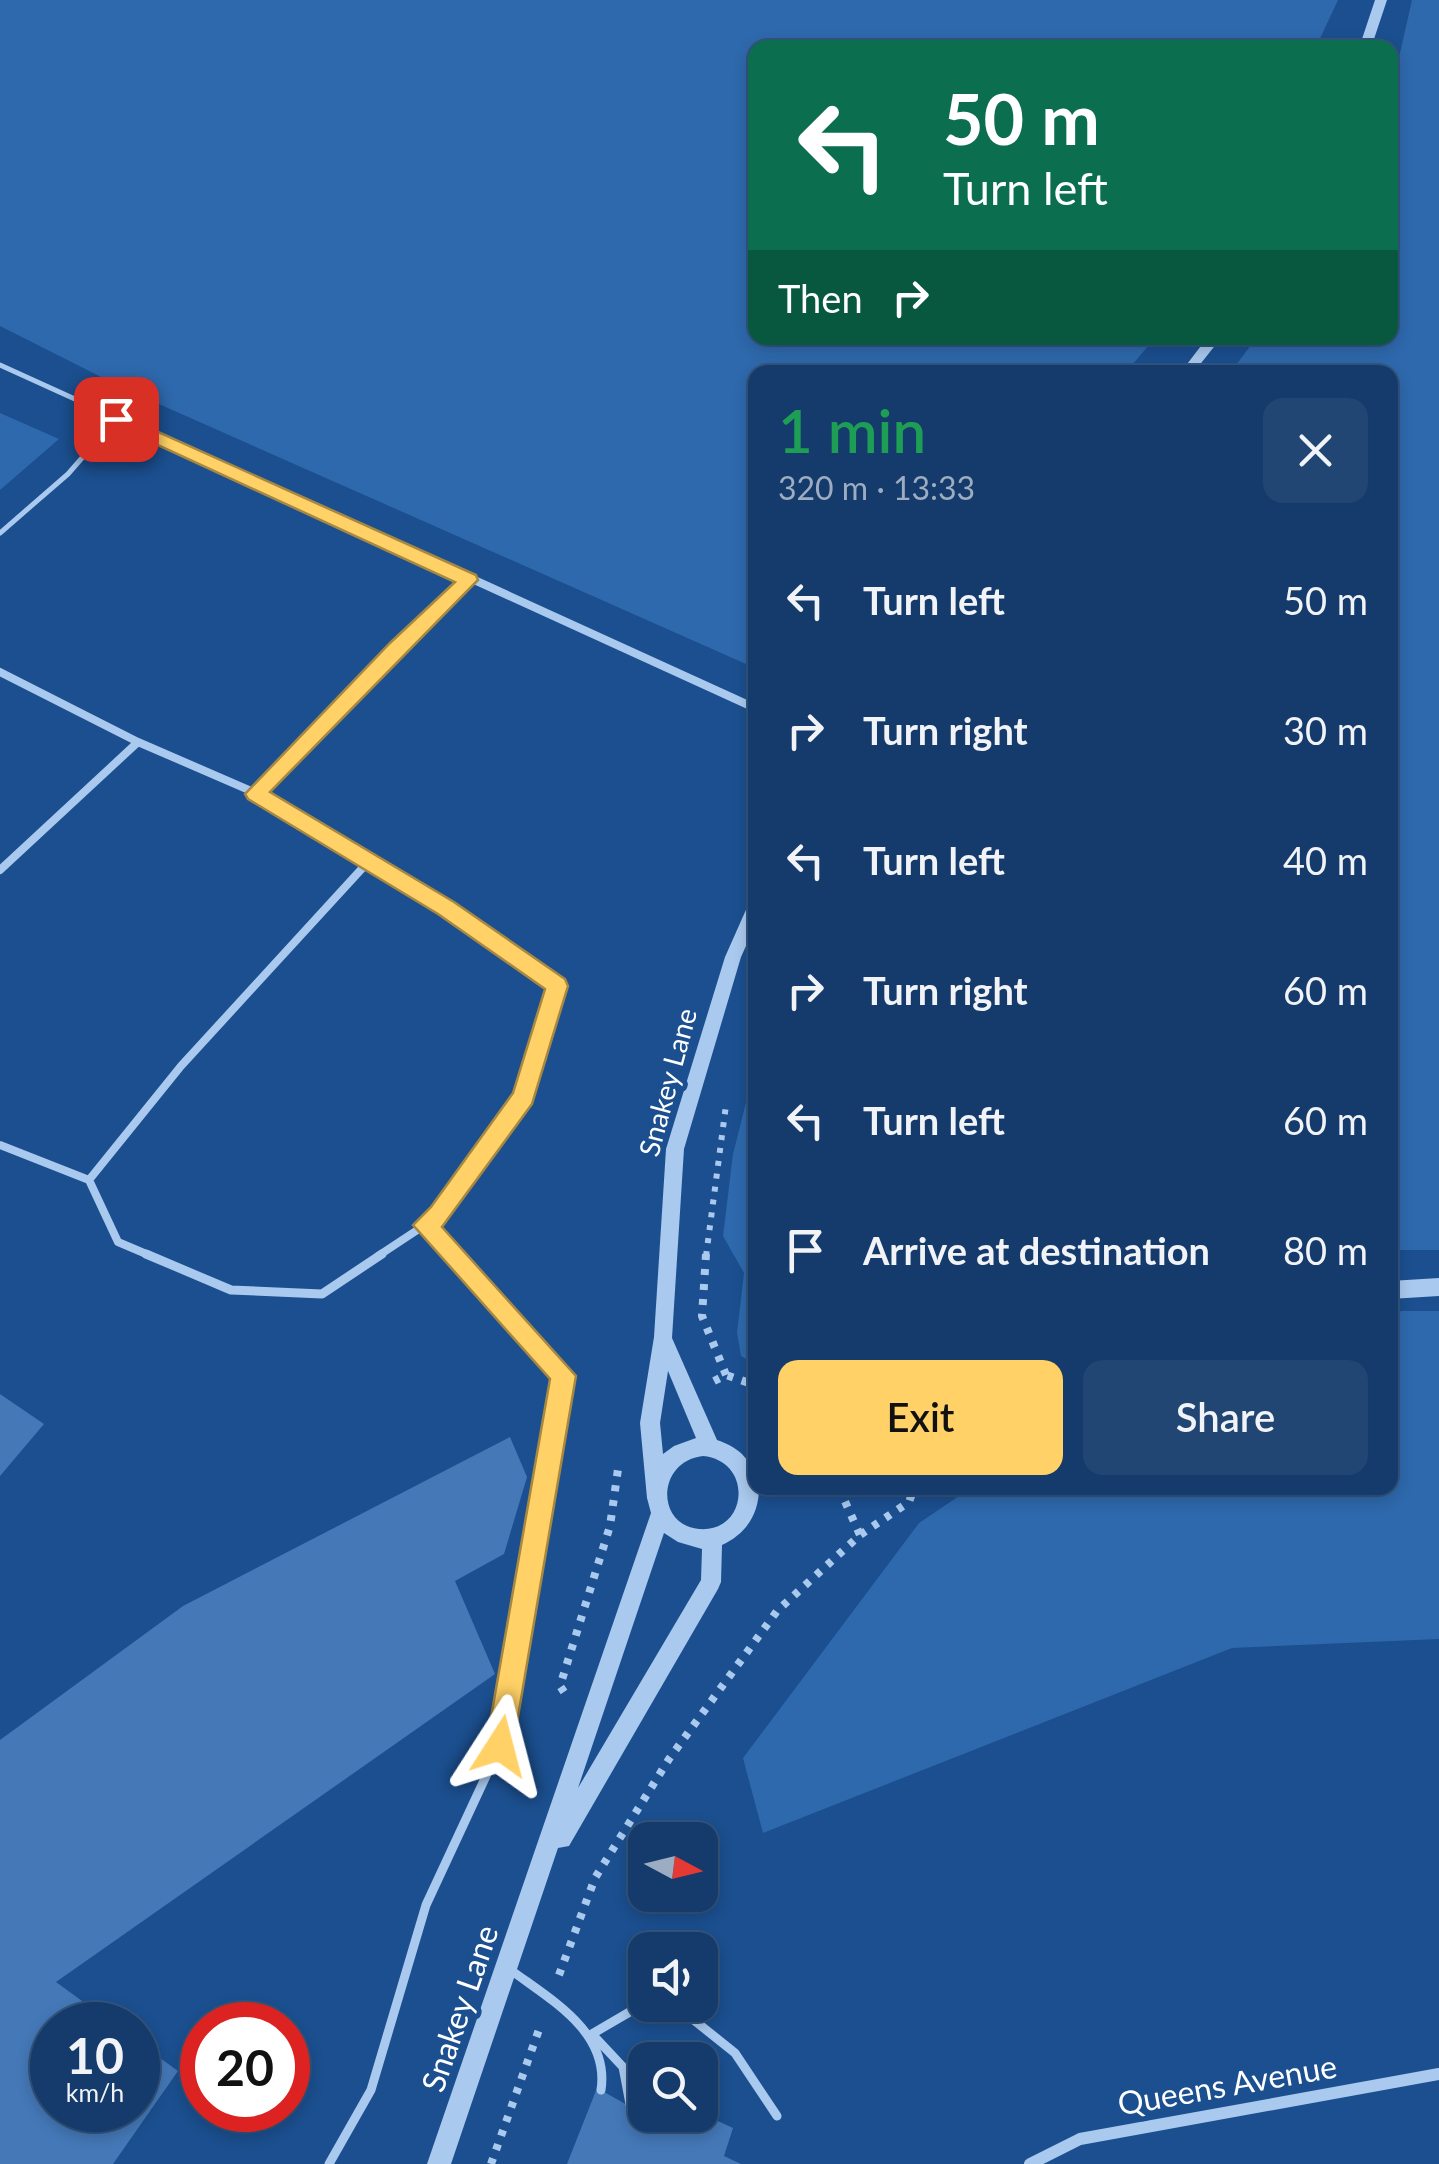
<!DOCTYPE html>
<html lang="en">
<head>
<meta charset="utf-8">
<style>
	:root { --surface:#143b6b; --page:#214673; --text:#f1f3f6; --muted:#9dadc1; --line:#33557e; --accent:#ffd166 }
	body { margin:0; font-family:Lato,sans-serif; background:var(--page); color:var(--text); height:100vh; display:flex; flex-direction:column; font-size:38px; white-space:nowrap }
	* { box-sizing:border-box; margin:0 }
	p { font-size:32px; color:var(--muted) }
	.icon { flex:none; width:55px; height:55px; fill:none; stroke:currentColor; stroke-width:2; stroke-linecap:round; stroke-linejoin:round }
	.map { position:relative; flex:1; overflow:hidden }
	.sheet { position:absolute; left:748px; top:365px; width:650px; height:1130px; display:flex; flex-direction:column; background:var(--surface); border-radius:20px; box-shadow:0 5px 15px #0003,0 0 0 2px var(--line) }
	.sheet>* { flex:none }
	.guide { position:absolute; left:748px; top:40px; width:650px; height:305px; border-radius:20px; box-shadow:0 5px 15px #0003,0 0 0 2px var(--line); background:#0b6e4f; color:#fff; overflow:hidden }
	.needle { width:65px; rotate:97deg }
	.tools { position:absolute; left:628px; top:1822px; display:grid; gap:20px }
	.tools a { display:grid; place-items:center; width:90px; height:90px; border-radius:20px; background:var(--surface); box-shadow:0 5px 15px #0003,0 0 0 2px var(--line); font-size:50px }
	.speed { position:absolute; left:30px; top:2002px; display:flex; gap:20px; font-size:50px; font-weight:700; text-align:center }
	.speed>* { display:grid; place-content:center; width:130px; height:130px; border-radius:50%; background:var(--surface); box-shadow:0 5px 15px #0003,0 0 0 2px var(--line); line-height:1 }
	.speed small { font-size:25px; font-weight:400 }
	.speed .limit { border:15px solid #d22; background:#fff; color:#111 }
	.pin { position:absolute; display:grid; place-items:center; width:85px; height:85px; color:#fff; margin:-42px; border-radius:20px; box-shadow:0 5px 15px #0006 }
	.me { position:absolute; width:110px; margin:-55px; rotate:9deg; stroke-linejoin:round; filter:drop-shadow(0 0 8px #0008) }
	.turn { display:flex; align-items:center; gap:35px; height:210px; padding:0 30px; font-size:45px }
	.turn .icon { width:130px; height:130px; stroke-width:2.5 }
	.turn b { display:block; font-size:70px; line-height:85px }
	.then { display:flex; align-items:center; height:95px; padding:0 30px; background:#0003; gap:20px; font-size:38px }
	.round { display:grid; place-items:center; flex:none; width:105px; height:105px; border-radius:20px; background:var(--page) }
	.headline { display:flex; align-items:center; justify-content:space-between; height:170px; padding:0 30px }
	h1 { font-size:60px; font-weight:600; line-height:75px; color:#1e9e55 }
	.primary-button { display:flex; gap:20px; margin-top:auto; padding:20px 30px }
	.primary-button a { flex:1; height:115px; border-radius:20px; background:var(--accent); color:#111; font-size:40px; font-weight:600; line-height:115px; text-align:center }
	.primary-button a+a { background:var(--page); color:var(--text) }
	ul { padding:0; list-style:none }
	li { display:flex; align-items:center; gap:30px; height:130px; padding:0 30px }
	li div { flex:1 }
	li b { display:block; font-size:38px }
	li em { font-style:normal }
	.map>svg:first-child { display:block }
	.green { fill:#2e69ad }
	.building { fill:#4478b7 }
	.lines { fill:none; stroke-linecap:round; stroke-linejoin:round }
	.path-far1 { stroke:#a9c9ee; stroke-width:6; stroke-dasharray:5 8; stroke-linecap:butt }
	.path { stroke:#a9c9ee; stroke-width:8; stroke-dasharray:6 9; stroke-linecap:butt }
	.service-far2 { stroke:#a9c9ee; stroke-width:5 }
	.service-far1 { stroke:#a9c9ee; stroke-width:8 }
	.service { stroke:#a9c9ee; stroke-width:9 }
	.minor { stroke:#a9c9ee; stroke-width:12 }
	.tertiary { fill:#a9c9ee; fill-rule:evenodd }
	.route { fill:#ffd166; stroke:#a68842; stroke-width:2.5 }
	.labels { text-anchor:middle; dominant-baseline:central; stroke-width:10; stroke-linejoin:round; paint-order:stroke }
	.street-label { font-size:28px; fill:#fff; stroke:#1b4f8f }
	.near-street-label { font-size:32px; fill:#fff; stroke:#1b4f8f }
</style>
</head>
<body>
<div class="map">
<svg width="1439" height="2164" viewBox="0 0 1439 2164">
	<rect width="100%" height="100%" fill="#1b4f8f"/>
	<path class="green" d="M0 0H1338L1316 47 755 48V338H1155L1126 372H755V668L125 389 0 326Z
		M1412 0H1439V1250H1390V372H1231L1256 338H1390V97Z
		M0 413 59 439 0 490Z
		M755 1067V1364L741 1356 737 1333 744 1273 723 1236 733 1154Z
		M1402 1311H1439V1639L1232 1648 763 1833 743 1758 919 1523 971 1488H1390V1314Z"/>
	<path class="building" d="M0 1394 44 1424 0 1476Z
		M510 1437 527 1477 504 1554 455 1581 495 1674 56 1982 115 2025H52V2110H138V2042L178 2071 113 2164H0V1740L183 1606Z
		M597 2088 645 2115H681L703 2126 707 2116 733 2128 724 2156 741 2164H567Z"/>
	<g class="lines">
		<path class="path-far1" d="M706 1256 726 1105"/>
		<path class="path" d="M706 1254 702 1316 726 1375
			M714 1381 726 1375 755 1385
			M839 1488 860 1535
			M564 1692 560 1686 610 1526 618 1469
			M559 1975 595 1878 669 1759 777 1611 860 1535 909 1502 914 1488
			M491 2164 541 2024"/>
		<path class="service-far2" d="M0 365 407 550
			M0 533 68 474 116 419"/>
		<path class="service-far1" d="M402 547 755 708
			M0 672 138 742
			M368 862 557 986 524 1097 440 1215 378 1256
			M368 862 256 793 469 580
			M0 870 138 742 256 793
			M0 1145 89 1180
			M425 1225 454 1256
			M151 1256 118 1242 89 1180 181 1066 368 862"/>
		<path class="service" d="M146 1254 231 1290 322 1294 382 1254
			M508 1968C549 1999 610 2031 601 2090
			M700 1969 714 1961
			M675 2005 735 2053 777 2116
			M630 2104 623 2067 592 2034 645 2003
			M329 2164 371 2090 426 1905 500 1746 563 1376 451 1254"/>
		<path class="minor" d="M1030 2164 1080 2139 1439 2074"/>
		<path class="tertiary" d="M1375 0H1387L1371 48H1359Z
			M1207 338H1221L1194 372H1181Z
			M755 901V926L741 957 684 1149 672 1338 717 1440C740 1448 755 1461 755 1488H759C759 1514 746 1534 722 1545L721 1582 718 1589 569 1846 558 1848 451 2164H427L651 1513 647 1498 640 1423 654 1337 666 1149 725 957 749 903ZM668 1371 696 1438 674 1446 663 1454 660 1423ZM703 1456C754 1461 748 1533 699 1529 655 1525 657 1461 703 1456ZM664 1533 678 1542 702 1549 701 1580 578 1788Z
			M1439 1278V1296L1390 1299V1281Z"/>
	</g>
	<path class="route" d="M116 413 476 575 478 580 270 792 454 902 565 979 568 986 532 1104 442 1227 576 1376 513 1746 509 1756 500 1760 490 1756 486 1746 550 1379 413 1225 431 1207 513 1093 545 989 438 914 248 799 245 794 390 643 455 582 110 423V415Z"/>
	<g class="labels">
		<g class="street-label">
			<text transform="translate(667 1082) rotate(-75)">Snakey Lane</text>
		</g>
		<g class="near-street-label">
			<text transform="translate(459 2008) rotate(-71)">Snakey Lane</text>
			<text transform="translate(1227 2084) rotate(-10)">Queens Avenue</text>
		</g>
	</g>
</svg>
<div class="tools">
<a><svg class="needle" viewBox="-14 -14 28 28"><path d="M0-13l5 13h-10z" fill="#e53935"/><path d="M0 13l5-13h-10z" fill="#9dadc1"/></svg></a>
<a><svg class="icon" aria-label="sound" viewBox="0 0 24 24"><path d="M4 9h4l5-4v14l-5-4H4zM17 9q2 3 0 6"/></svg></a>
<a><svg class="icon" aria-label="search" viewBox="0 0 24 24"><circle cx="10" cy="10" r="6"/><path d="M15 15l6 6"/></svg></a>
</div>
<div class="speed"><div>10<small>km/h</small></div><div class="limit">20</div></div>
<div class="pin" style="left:116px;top:419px;background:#d93025"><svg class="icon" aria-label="arrive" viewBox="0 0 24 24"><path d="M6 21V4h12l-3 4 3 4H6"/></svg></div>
<svg class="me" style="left:500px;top:1746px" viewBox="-20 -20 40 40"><path d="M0-17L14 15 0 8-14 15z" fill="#ffd166" stroke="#fff" stroke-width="4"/></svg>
<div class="guide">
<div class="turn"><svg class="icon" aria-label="left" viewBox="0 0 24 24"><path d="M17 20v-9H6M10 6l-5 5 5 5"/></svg><div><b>50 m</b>Turn left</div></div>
<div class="then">Then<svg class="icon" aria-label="right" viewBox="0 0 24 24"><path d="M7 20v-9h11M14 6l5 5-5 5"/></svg></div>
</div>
<section class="sheet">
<div class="headline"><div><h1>1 min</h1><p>320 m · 13:33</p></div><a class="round"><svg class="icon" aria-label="close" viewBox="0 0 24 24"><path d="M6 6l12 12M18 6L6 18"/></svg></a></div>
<ul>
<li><svg class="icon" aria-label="left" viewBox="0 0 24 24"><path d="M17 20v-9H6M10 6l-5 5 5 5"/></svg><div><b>Turn left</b></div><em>50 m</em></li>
<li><svg class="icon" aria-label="right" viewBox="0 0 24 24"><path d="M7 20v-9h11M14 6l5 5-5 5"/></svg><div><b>Turn right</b></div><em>30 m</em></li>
<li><svg class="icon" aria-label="left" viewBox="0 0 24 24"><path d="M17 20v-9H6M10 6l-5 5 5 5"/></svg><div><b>Turn left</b></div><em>40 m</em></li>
<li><svg class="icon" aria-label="right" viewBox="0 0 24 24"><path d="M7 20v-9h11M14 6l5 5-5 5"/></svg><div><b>Turn right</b></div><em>60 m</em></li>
<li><svg class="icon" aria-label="left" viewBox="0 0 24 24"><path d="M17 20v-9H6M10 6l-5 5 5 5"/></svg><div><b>Turn left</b></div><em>60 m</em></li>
<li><svg class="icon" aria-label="arrive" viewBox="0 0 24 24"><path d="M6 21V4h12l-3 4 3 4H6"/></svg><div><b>Arrive at destination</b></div><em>80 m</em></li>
</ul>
<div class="primary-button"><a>Exit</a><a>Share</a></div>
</section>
</div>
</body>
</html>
